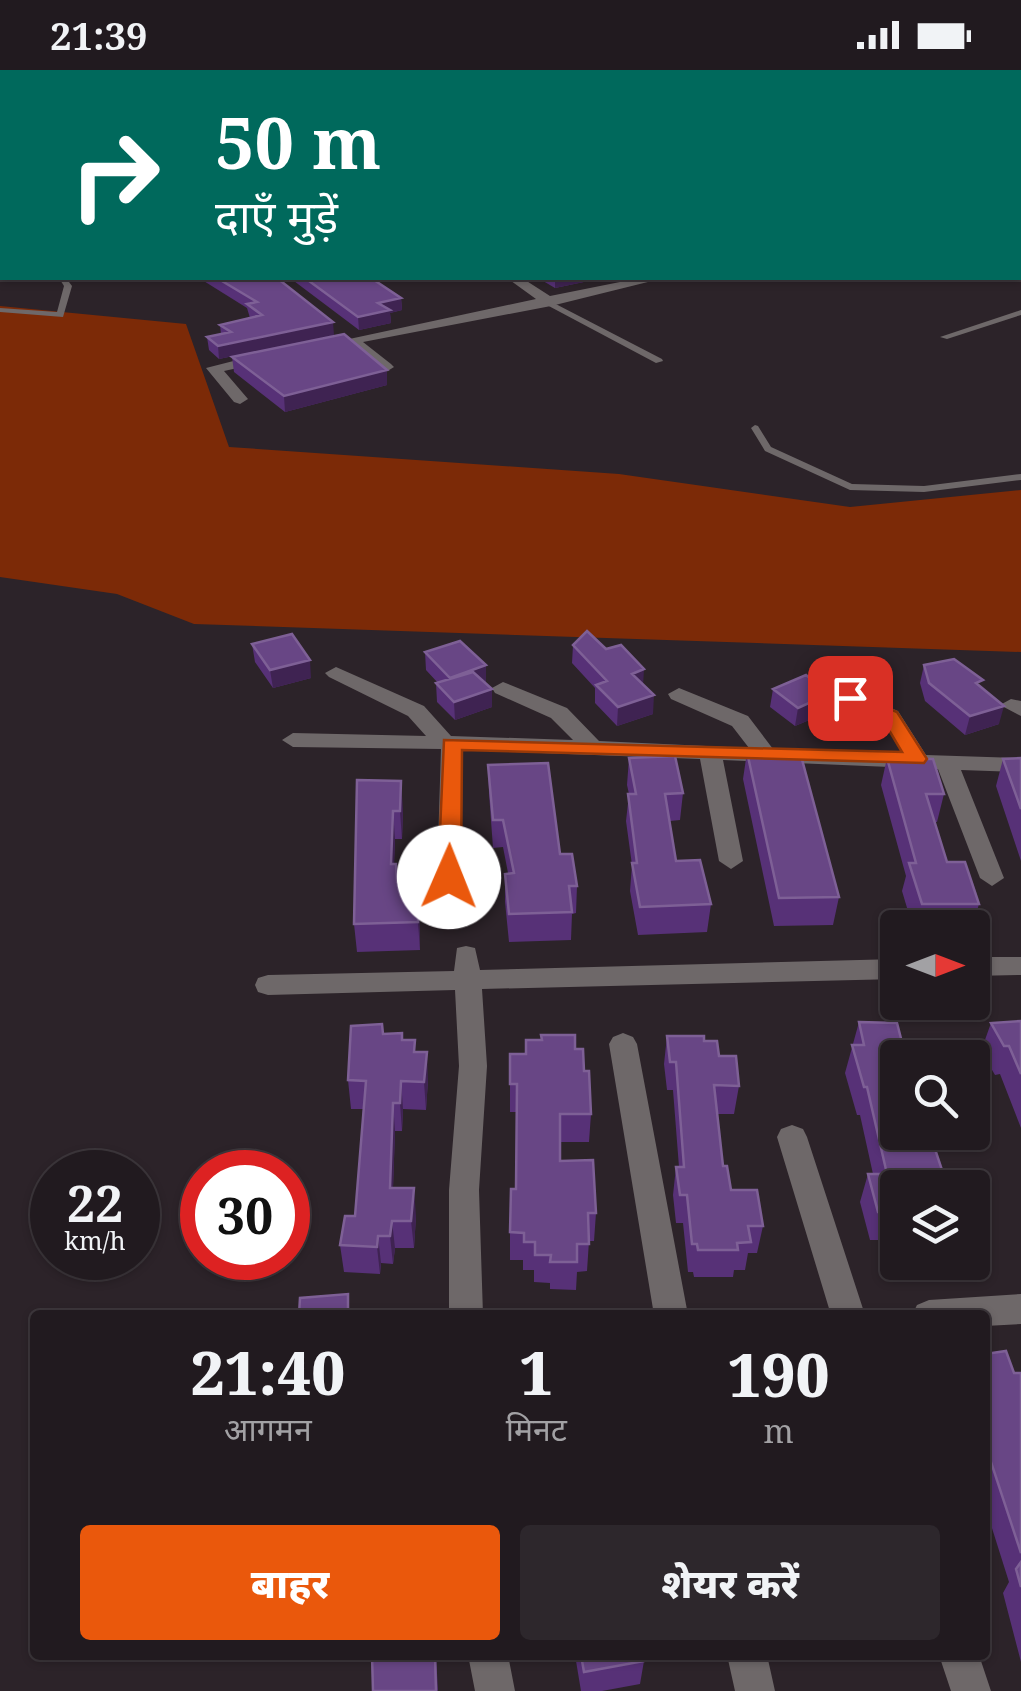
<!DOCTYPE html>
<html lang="hi">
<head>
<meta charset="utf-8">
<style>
	:root { --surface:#211a1f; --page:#2d272c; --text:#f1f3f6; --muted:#a2a1a4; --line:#3e383d; --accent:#ea580c }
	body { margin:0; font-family:"Noto Serif","Noto Sans Devanagari",serif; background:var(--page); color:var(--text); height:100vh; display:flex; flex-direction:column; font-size:38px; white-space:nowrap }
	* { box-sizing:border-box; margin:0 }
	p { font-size:32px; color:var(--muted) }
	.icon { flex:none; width:55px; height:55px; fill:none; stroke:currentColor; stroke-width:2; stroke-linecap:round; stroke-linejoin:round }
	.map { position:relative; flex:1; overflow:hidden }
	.sheet { position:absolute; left:30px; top:1240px; width:960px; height:350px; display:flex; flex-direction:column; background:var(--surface); border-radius:10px; box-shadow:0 2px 8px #0004,0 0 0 2px var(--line) }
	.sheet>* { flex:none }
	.top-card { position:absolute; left:0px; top:0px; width:1022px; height:210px; box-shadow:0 2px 8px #0004,0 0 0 2px var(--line); background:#00695c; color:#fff; overflow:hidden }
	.needle { width:65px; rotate:90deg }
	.controls { position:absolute; left:880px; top:840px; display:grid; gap:20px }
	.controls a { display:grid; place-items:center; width:110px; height:110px; border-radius:10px; background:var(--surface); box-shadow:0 2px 8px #0004,0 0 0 2px var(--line); font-size:50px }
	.speed { position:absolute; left:30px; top:1080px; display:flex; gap:20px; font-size:50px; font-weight:700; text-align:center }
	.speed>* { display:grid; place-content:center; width:130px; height:130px; border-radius:50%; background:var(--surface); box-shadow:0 2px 8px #0004,0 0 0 2px var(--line); line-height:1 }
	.speed small { font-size:25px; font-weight:400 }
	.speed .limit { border:15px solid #d22; background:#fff; color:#111 }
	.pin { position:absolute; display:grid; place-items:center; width:85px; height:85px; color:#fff; margin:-42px; border-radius:20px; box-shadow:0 5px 15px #0006 }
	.me { position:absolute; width:110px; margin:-55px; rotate:1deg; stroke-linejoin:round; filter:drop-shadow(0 0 8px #0008) }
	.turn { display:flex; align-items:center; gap:35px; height:210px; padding:0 50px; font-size:45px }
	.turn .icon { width:130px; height:130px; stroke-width:2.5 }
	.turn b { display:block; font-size:70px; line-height:85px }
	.eta { display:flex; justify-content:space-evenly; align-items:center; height:170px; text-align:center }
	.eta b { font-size:60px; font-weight:800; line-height:70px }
	.cta { display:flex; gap:20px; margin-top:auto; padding:20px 50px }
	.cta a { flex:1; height:115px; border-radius:10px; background:var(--accent); color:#fff; font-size:40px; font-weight:800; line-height:115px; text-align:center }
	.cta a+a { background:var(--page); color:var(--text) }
	.status { display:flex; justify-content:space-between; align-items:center; height:70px; padding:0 50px; background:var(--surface); direction:ltr }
	.status svg { height:28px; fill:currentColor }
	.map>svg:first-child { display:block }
	.green { fill:#7c2a07 }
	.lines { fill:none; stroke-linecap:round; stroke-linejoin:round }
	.service { fill:#6e6869; fill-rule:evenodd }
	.minor { fill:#6e6869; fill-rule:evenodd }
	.wall { fill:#573177 }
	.shaded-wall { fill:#3f2352 }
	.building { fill:#684685; stroke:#7e6096; stroke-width:2.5 }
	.route { fill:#ea580c; stroke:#983908; stroke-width:2.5 }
</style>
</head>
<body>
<div class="status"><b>21:39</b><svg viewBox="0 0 49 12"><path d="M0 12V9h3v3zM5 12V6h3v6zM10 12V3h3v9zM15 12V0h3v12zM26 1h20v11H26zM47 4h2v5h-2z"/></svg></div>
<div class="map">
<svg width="1021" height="1621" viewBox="0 0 1021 1621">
	<rect width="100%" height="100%" fill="#2c2329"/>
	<path class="green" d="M0 236 186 254 229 377 619 404 850 437 1021 420V582L194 554 117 524 0 507Z"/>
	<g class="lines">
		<path class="service" d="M1020 156H1021V161H1020Z
			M59 208H66L72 216 63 247 0 242V238L57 242 64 216Z
			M548 230 662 289 663 291 656 293 545 234V230Z
			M1021 240V245L947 269 940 267Z
			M755 355 758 356 771 377 852 414 924 416 1021 404V410L924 422 850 420 765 381 751 358Z"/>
		<path class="minor" d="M188 0H198L199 2H190Z
			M1021 10V17H1020V10Z
			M2 13V19L0 20V14Z
			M507 208H522L550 226 640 208H664L551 236 363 272 391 294 394 297 386 302 348 275 319 281 312 277 536 229Z
			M265 283 273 288 270 291 224 301 248 329 240 334 234 332 206 298Z
			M336 597 424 636 451 666 573 670 551 648 495 623 492 618 503 612 567 638 599 671 749 678 732 656 671 629 668 624 679 618 748 646 773 679 903 684 882 650 839 628 842 623H858L898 641 926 685 1021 688V702L961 700 1004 808 992 816 980 808 938 699 723 690 743 791 731 799 719 791 700 689 463 680 461 807 458 813H440L437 807 441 679 293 677 282 670 293 663 426 666 408 646 329 607 325 603Z
			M1011 629 1021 631V646L1000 635Z
			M466 876 475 878 480 900 898 889V909L482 919 487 996 479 1120 483 1245H449V1120L459 996 455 920 268 925 258 922 255 915 258 908 268 905 454 901 457 878Z
			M972 887H1021V905L972 906Z
			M623 963 633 967 637 974 688 1245H654L609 974 613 967Z
			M792 1055 803 1059 807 1067 865 1245H831L777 1067 781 1059Z
			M1021 1224V1254L985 1256V1245H912L917 1235 929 1230Z
			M468 1585H508L515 1621H475Z
			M727 1585H767L775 1621H735Z
			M939 1585H979L991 1621H951Z"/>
	</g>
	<path class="wall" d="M248 0H624V2H252Z
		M199 208H277L334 265 219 289 209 280 207 267 221 264 220 255 250 248 247 238Z
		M290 208H371L401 228 402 240 390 243 391 253 359 260Z
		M538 208H603L555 218Z
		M232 287 387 300V315L285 342 234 302Z
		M252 574 311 608 273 618 255 592Z
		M573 575 643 614 653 644 617 656 595 633V618L572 593Z
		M425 582 486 614 492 619V637L455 650 437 632 436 613H438L426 600Z
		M924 595 982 618 999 654 965 665 925 631 920 613Z
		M773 619 829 624 826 643 795 656 770 637Z
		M747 682 839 827 833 855 774 856 743 709Z
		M629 688 683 723 680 750 670 751 676 791 711 834 707 862 638 865 630 821 632 795 626 751 629 724 627 715Z
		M887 688 944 724 937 752H935L947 792 979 834 972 858H913L902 821 906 806 881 715Z
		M1021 688V791L996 716 1003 689Z
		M488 695 560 784 577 816 576 843 572 844 571 870 509 872 505 832V804L508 803 503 777 493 778 489 723Z
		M357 710 403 739 402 769H395L394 794 397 812 419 839 420 880 357 882 354 854Z
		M1021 951V1058L1000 1004 995 1005 981 981 991 953Z
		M859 952 898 988V1192L942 1193 886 1192 882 1170H870L860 1132 868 1104H873L860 1045H857L845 1003Z
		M402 963 403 970H415V982L428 1010 426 1040 403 1039 402 1061H395L393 1118 416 1146 414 1178H395L393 1194 381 1193 380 1204 344 1202 340 1175 355 1146 363 1039H351L348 1010 383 964Z
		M667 966 704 971 719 986 739 1016 734 1044H717L723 1096 731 1120 763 1156 757 1183H748L745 1200H734L733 1207H694L693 1202H688L683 1153H676L673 1125 676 1097H679L673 1020H667L664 994Z
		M575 979 584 1001 591 1044 589 1072H560V1091L596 1143 594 1171H589L587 1201 577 1202 576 1220 550 1219V1213L534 1212V1200H523V1190H510V1162L516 1119V1042H510V984Z
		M985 1284 1014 1303H1021V1592L1003 1523 1009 1512 985 1436Z
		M361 1585H436L438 1621 372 1590H362Z
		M575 1585H643L644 1591 640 1614 602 1621H581Z"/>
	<path class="shaded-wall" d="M593 0H624V2H585V1Z
		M0 113H2V130L0 131Z
		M555 208H603L555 218Z
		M401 228 402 240 390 243 391 253 359 260 358 247 378 233Z
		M333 252 334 265 219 289 218 276Z
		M387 300V315L285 342 284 326Z
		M310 590 311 608 273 618 270 600Z
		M486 595V613L450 608Z
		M644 599 643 617 632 604Z
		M492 619V637L455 650 454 632Z
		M829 624 826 643 795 656 798 638Z
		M654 625 653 644 617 656 618 637Z
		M1004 636 999 654 965 665 970 646Z
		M401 711 403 739 402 769 400 741Z
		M393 741 395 769 393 822 391 794Z
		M418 811 419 839 420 880 418 852Z
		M427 982 428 1010 426 1040 424 1012Z
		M401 1011 403 1039 402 1061 400 1033Z
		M393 1033 395 1061 392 1146 390 1118Z
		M414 1118 416 1146 414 1178 411 1151Z
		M392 1151 395 1178 393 1194 390 1166Z
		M378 1166 381 1193 380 1204 377 1177Z"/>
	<path class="building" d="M1 0H174V2H92V0L85 2H2V6Z
		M262 0H593L585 1 588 2H266Z
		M0 72 2 73V113H0Z
		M217 208H277L333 252 218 276 207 267 231 262 220 255 262 245 247 234 257 232Z
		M305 208H371L401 228 378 233 390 240 358 247Z
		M344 264 387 300 284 326 232 287Z
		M587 561 606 579 621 575 644 599 632 604 654 625 618 637 596 615 607 611 573 575Z
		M292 564 310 590 270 600 252 574Z
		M460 571 486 595 450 608 425 582Z
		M954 589 983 610 976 613 1004 636 970 646 929 613 924 595Z
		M473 602 492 619 454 632 436 613Z
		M806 605 829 624 798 638 773 619Z
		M747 682H800L839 827 779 828Z
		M675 686 683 723 665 724 676 791 700 790 711 834 640 837 632 793H637L628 724H636L629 688Z
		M887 688 933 689 944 724H926L947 792H965L979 834H922L909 793H916Z
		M1021 688V739L1003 689Z
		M548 693 560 784H572L577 816H569L572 842 509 844 505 804 514 803 503 750H493L488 695Z
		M357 710 401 711 400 741H393L391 794H396L397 812 418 811V852L354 854Z
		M1021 951V1004L1009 976H1004L991 953Z
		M859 952 897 953 906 988H898V1062H906L909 1077 934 1076 948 1118H898V1165H895L890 1142H878L868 1104H887L867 1017H864L852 975H864Z
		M382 954 383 964 402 963V970H415L414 982H427L424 1012 401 1011 400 1033H393L390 1118H414L411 1151H392L390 1166H378L377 1177 340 1175 345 1146H355L366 1011 348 1010 351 956Z
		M541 965H575V979H583L584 1001H589L591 1044H560V1091L593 1090 596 1143H588L589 1174H577V1192H550L551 1185H535V1172H524V1163L510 1162 511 1119H516L517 1014H510V984H526V970H542Z
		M667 966H704V971H717L719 986H736L739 1016 714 1015 723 1096H727L731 1120H757L763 1156H748L751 1172 737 1173 738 1180H698L697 1174H692L687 1125H680L676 1097H684L676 992H670Z
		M348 1224V1245H299L300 1228Z
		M1006 1281 1014 1303H1021V1483L991 1392 985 1390V1284Z
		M1021 1492V1517L1016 1499Z
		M372 1585H435L436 1621H373Z
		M581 1585H643L644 1591 584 1602Z"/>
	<path class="route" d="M850 622 897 642 927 689 924 693 462 680 461 807 449 814 438 807 444 670 902 682 883 650 843 632V623Z"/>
</svg>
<div class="controls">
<a><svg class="needle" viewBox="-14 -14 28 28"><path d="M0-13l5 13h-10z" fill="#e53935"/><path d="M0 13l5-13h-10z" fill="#a2a1a4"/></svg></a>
<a><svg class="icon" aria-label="search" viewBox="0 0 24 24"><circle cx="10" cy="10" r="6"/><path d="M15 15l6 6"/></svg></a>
<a><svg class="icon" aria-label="layers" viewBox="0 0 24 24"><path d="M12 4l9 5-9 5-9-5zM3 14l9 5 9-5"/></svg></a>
</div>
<div class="speed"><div>22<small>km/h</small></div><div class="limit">30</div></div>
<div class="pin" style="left:850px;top:628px;background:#d93025"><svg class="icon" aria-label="arrive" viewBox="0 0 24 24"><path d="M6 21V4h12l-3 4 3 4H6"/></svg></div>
<svg class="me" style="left:449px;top:807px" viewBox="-20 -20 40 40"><circle r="19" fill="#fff"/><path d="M0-13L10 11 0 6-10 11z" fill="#ea580c"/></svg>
<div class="top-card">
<div class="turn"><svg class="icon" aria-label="right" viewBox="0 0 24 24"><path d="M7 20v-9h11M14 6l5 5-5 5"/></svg><div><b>50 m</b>दाएँ मुड़ें</div></div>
</div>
<section class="sheet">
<div class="eta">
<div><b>21:40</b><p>आगमन</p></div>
<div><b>1</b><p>मिनट</p></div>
<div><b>190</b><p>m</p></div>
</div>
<div class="cta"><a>बाहर</a><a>शेयर करें</a></div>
</section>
</div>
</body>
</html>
